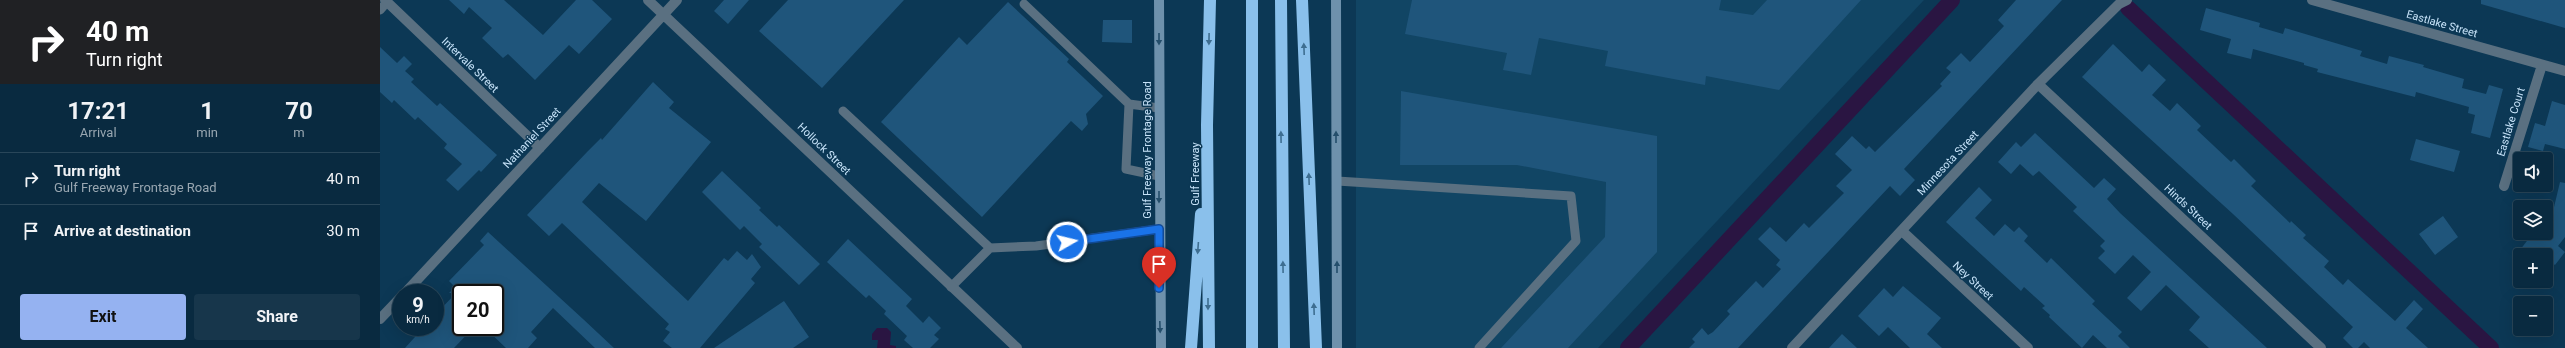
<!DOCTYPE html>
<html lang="en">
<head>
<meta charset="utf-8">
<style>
	:root { --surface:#092a40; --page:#17364b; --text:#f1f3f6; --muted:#99a7b1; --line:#294659; --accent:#95b2f1 }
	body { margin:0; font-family:Roboto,sans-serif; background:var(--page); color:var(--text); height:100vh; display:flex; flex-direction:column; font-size:15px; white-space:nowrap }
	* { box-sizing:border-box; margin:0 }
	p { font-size:13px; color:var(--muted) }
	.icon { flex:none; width:22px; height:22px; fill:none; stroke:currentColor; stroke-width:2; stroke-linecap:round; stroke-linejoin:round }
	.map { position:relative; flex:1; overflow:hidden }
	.sheet { display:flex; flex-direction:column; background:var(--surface); width:380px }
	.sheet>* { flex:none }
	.hud { background:#202124; color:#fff; overflow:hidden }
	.buttons { position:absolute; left:2133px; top:152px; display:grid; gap:8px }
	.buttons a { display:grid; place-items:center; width:40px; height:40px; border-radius:4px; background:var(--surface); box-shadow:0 4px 16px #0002,0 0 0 1px var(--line); font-size:20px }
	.speed { position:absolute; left:12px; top:284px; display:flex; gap:8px; font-size:20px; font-weight:700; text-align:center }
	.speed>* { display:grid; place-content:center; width:52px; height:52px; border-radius:50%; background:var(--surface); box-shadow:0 4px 16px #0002,0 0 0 1px var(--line); line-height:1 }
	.speed small { font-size:10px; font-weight:400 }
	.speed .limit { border:2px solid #111; border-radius:6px; background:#fff; color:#111 }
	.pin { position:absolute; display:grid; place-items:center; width:34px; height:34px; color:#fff; margin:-41px -17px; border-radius:50% 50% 50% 0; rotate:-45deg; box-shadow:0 0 4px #0007 }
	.pin .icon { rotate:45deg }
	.me { position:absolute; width:44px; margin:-22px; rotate:82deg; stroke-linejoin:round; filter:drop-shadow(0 0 3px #0008) }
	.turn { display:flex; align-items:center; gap:14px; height:84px; padding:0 20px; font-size:18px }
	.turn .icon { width:52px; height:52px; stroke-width:2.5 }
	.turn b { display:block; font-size:28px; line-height:34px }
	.eta { display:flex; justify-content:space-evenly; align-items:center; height:68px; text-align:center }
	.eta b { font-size:24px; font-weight:700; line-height:28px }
	.primary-button { display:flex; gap:8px; margin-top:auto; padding:8px 20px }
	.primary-button a { flex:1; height:46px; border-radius:4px; background:var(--accent); color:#111; font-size:16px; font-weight:700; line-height:46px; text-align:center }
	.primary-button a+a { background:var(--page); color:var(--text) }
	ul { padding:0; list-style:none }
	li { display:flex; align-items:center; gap:12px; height:52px; padding:0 20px; border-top:1px solid var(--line) }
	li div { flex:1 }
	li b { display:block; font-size:15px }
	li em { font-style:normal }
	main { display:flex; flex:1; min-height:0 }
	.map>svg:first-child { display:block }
	.built { fill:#114564 }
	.water { fill:#2a1542 }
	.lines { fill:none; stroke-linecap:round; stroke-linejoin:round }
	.canal { stroke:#2a1542; stroke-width:16 }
	.building { fill:#1f557b }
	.lane { stroke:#5a7081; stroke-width:9 }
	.street { stroke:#5a7081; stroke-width:10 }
	.secondary { stroke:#6e91ac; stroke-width:10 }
	.highway { stroke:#8ac0eb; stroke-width:12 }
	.oneway { fill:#244e6b }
	.oneway2 { fill:#3e6e91 }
	.route-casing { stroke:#114b97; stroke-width:10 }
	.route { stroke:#1a73e8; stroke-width:7 }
	.labels { text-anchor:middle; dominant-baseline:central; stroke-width:3; stroke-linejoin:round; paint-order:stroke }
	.street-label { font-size:11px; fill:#c7e3f9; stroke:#0c3855 }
</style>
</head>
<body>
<main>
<section class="sheet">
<div class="hud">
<div class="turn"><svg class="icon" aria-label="right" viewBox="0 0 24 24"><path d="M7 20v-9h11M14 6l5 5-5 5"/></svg><div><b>40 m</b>Turn right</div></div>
</div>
<div class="eta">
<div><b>17:21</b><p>Arrival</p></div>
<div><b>1</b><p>min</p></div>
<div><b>70</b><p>m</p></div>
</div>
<ul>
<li><svg class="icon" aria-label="right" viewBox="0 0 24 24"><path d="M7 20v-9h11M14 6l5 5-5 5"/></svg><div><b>Turn right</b><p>Gulf Freeway Frontage Road</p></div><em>40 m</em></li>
<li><svg class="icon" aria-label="arrive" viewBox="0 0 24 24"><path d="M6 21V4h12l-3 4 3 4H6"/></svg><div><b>Arrive at destination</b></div><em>30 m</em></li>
</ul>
<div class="primary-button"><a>Exit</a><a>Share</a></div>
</section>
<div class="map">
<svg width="2185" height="348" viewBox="0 0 2185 348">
	<rect width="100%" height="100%" fill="#0c3855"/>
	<path class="built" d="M976 0H1544L1218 348H976Z"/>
	<path class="water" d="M497 328H507L511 332 510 345 516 346V348H497L498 340H492V334Z"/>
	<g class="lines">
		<path class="canal" d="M1748 8 2111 348
			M1248 348 1572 0"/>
	</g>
	<path class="building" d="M69 0H124L163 35 196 0H212L232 19 199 54 189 45 155 80 128 54 123 58 102 38 112 28 89 7 84 14Z
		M344 0H369L348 24 334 11Z
		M408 0H524L442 88 379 31Z
		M1032 0H1341L1339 10 1373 15 1387 0H1481L1399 90 1326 76 1325 85 1225 66 1228 51 1159 38 1151 75 1123 70 1127 53 1025 34Z
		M1636 0H1682L1524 169 1535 180 1520 196 1510 186 1358 348H1309L1315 342 1312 339 1322 328 1328 335 1333 332 1350 314 1347 311 1376 281 1383 288 1401 269 1396 265 1400 260 1378 239 1390 227 1406 242 1424 223 1429 228 1464 193 1456 186 1472 170 1455 154 1472 136 1486 149 1489 146 1495 152 1562 86 1560 84 1571 72 1566 68 1581 53 1590 62 1624 26 1618 20Z
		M2101 0H2185V28L2101 4Z
		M628 2 689 59 687 62 723 96 706 114 708 124 702 131 691 121 602 217 501 122 579 37 587 45Z
		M1826 8 1880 23 1879 27 1903 34 1905 28 1982 51 1980 56 2007 64 2009 56 2044 65 2043 67 2084 79 2082 88 2106 94 2109 85 2123 89 2110 138 2091 133 2095 115 2088 113 2089 107 2036 92 2035 97 1937 72 1938 69 1924 65V63L1873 49 1871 59 1847 53 1851 39 1820 30Z
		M723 20H752V43L722 42Z
		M1733 44 1762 72 1769 64 1786 80 1772 95 1790 111 1797 103 1821 126 1817 130 1851 162 1854 159 1876 181 1871 186 1910 223 1911 221 1926 235 1923 238 1949 261 1944 267 1963 285 1968 279 2015 321 2034 300 2043 309 2026 328 2048 348H1990L1984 342 1978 348H1973L1963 338 1973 327 1853 214 1702 77Z
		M0 47 17 63 24 56 32 64 25 71 34 79 31 82 57 106 60 103 117 155 101 172 99 170 78 191 66 180 82 164 64 148 67 144 38 117 35 120 14 100 12 103 0 92Z
		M273 82 294 102 289 108 331 142 266 221 219 183 202 202 308 301 344 258 348 261 357 251 367 260 372 254 381 267 371 279 375 283 320 348H292L283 341 290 332 285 329 289 324 182 223 169 236 147 215 208 151 221 138 222 140Z
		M1021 91 1277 136V252L1188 348H1121L1225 237 1226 182 1137 165H1020Z
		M2172 101 2185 105V149L2165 144 2163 151 2148 147 2155 123 2165 126Z
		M1655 133 1714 188 1724 178 1736 189 1727 199 1740 213 1887 348H1829L1809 330 1820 317 1786 285 1761 311 1747 298 1771 272 1753 255 1735 274 1718 258 1725 251 1720 246 1725 241 1693 211 1697 207 1659 171 1653 176 1640 164 1631 174 1618 162 1636 142 1641 147Z
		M2036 139 2080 151 2074 172 2030 160Z
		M342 171 381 208 379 210 397 227 399 225 440 264 419 285 379 247 382 244 364 226 360 230 322 192Z
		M2180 182 2185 183V237L2178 246 2185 252 2175 265 2166 258V255H2147L2140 250 2153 233H2166V221L2170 224Z
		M1599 187 1612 200 1595 218 1614 236 1625 224 1634 232 1639 227 1648 236 1644 241 1667 263 1671 258 1715 301 1712 304 1742 332 1738 336 1750 348H1727L1713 335 1702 348 1669 317 1670 315 1662 308 1665 306 1644 287 1641 291 1566 222Z
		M2063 216 2078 237 2055 255 2039 234Z
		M108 232 203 319 234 348H215L173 308 151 332 157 338 148 348H126L104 327H115V293H81V327H94L74 348H25L44 327H55V315L76 293H69L75 287 69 281 104 245 100 241Z
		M468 239 532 299 526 306 543 323 549 316 561 328 554 335 559 339 550 348H533L524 340 527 336 504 314 506 311 489 295 486 298 447 262Z
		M1523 286 1561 318 1547 334 1562 348H1530L1508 327 1499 336 1478 316 1504 288 1513 297Z
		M404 301 429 337 413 348H334Z
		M1462 334 1477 348H1449Z"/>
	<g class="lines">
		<path class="lane" d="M644 4 749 104 746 169 779 176
			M0 10 7 2
			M749 104 779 108
			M463 111 610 248
			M957 181 1191 196 1196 241 1099 348
			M571 287 610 248 656 246 779 229"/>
		<path class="street" d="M5 0 160 148
			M268 0 637 348
			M1932 0 2185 71
			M1658 84 1941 348
			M2124 186 2162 65
			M1522 231 1648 348
			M25 293 297 0
			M0 319 21 297
			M1412 348 1658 84 1739 4 1747 0"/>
		<path class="secondary" d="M779 0 781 348
			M956 0 957 348"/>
		<path class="highway" d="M872 0V348
			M901 0 904 348
			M922 0 936 348
			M811 348 821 214
			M829 348 827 125 830 0"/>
	</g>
	<defs><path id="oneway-solid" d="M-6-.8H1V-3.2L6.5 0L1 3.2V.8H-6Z"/></defs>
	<g class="oneway">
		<use href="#oneway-solid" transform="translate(779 39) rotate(90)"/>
		<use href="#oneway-solid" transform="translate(956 137) rotate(-90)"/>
		<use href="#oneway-solid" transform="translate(779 197) rotate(90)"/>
		<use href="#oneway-solid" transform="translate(957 267) rotate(-90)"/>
		<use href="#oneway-solid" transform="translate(780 327) rotate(88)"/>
	</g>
	<g class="oneway2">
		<use href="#oneway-solid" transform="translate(829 39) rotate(91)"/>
		<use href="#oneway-solid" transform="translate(924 49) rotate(-92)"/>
		<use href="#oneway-solid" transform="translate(901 137) rotate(-91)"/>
		<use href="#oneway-solid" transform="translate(929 179) rotate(-92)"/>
		<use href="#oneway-solid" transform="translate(818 248) rotate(94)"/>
		<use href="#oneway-solid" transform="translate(903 267) rotate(-91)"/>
		<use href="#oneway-solid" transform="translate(828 304) rotate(90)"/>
		<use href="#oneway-solid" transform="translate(934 309) rotate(-92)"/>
	</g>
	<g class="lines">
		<defs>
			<path id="route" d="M687 242 779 229V288"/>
		</defs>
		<use href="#route" class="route-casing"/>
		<use href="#route" class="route"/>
	</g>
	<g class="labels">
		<g class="street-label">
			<text transform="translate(2062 24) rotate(16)">Eastlake Street</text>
			<text transform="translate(90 65) rotate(44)">Intervale Street</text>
			<text transform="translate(2131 122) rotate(-73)">Eastlake Court</text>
			<text transform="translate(152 138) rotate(-47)">Nathaniel Street</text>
			<text transform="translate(444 149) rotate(44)">Hollock Street</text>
			<text transform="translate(767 150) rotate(-90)">Gulf Freeway Frontage Road</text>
			<text transform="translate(1568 163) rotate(-47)">Minnesota Street</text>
			<text transform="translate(815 174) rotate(-90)">Gulf Freeway</text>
			<text transform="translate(1808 207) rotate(43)">Hinds Street</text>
			<text transform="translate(1593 281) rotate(43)">Ney Street</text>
		</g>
	</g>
</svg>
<div class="buttons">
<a><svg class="icon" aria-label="sound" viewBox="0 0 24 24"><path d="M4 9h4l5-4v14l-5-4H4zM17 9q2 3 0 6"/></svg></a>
<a><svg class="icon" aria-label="layers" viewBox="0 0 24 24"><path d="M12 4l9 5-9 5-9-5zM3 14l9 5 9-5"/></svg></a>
<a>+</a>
<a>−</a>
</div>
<div class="speed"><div>9<small>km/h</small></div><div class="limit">20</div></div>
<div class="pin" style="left:779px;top:288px;background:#d93025"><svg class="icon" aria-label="arrive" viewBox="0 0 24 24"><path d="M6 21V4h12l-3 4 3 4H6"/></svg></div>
<svg class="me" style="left:687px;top:242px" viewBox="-20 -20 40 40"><circle r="17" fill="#1a73e8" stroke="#fff" stroke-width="3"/><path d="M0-11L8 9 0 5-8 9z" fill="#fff"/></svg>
</div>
</main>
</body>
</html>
